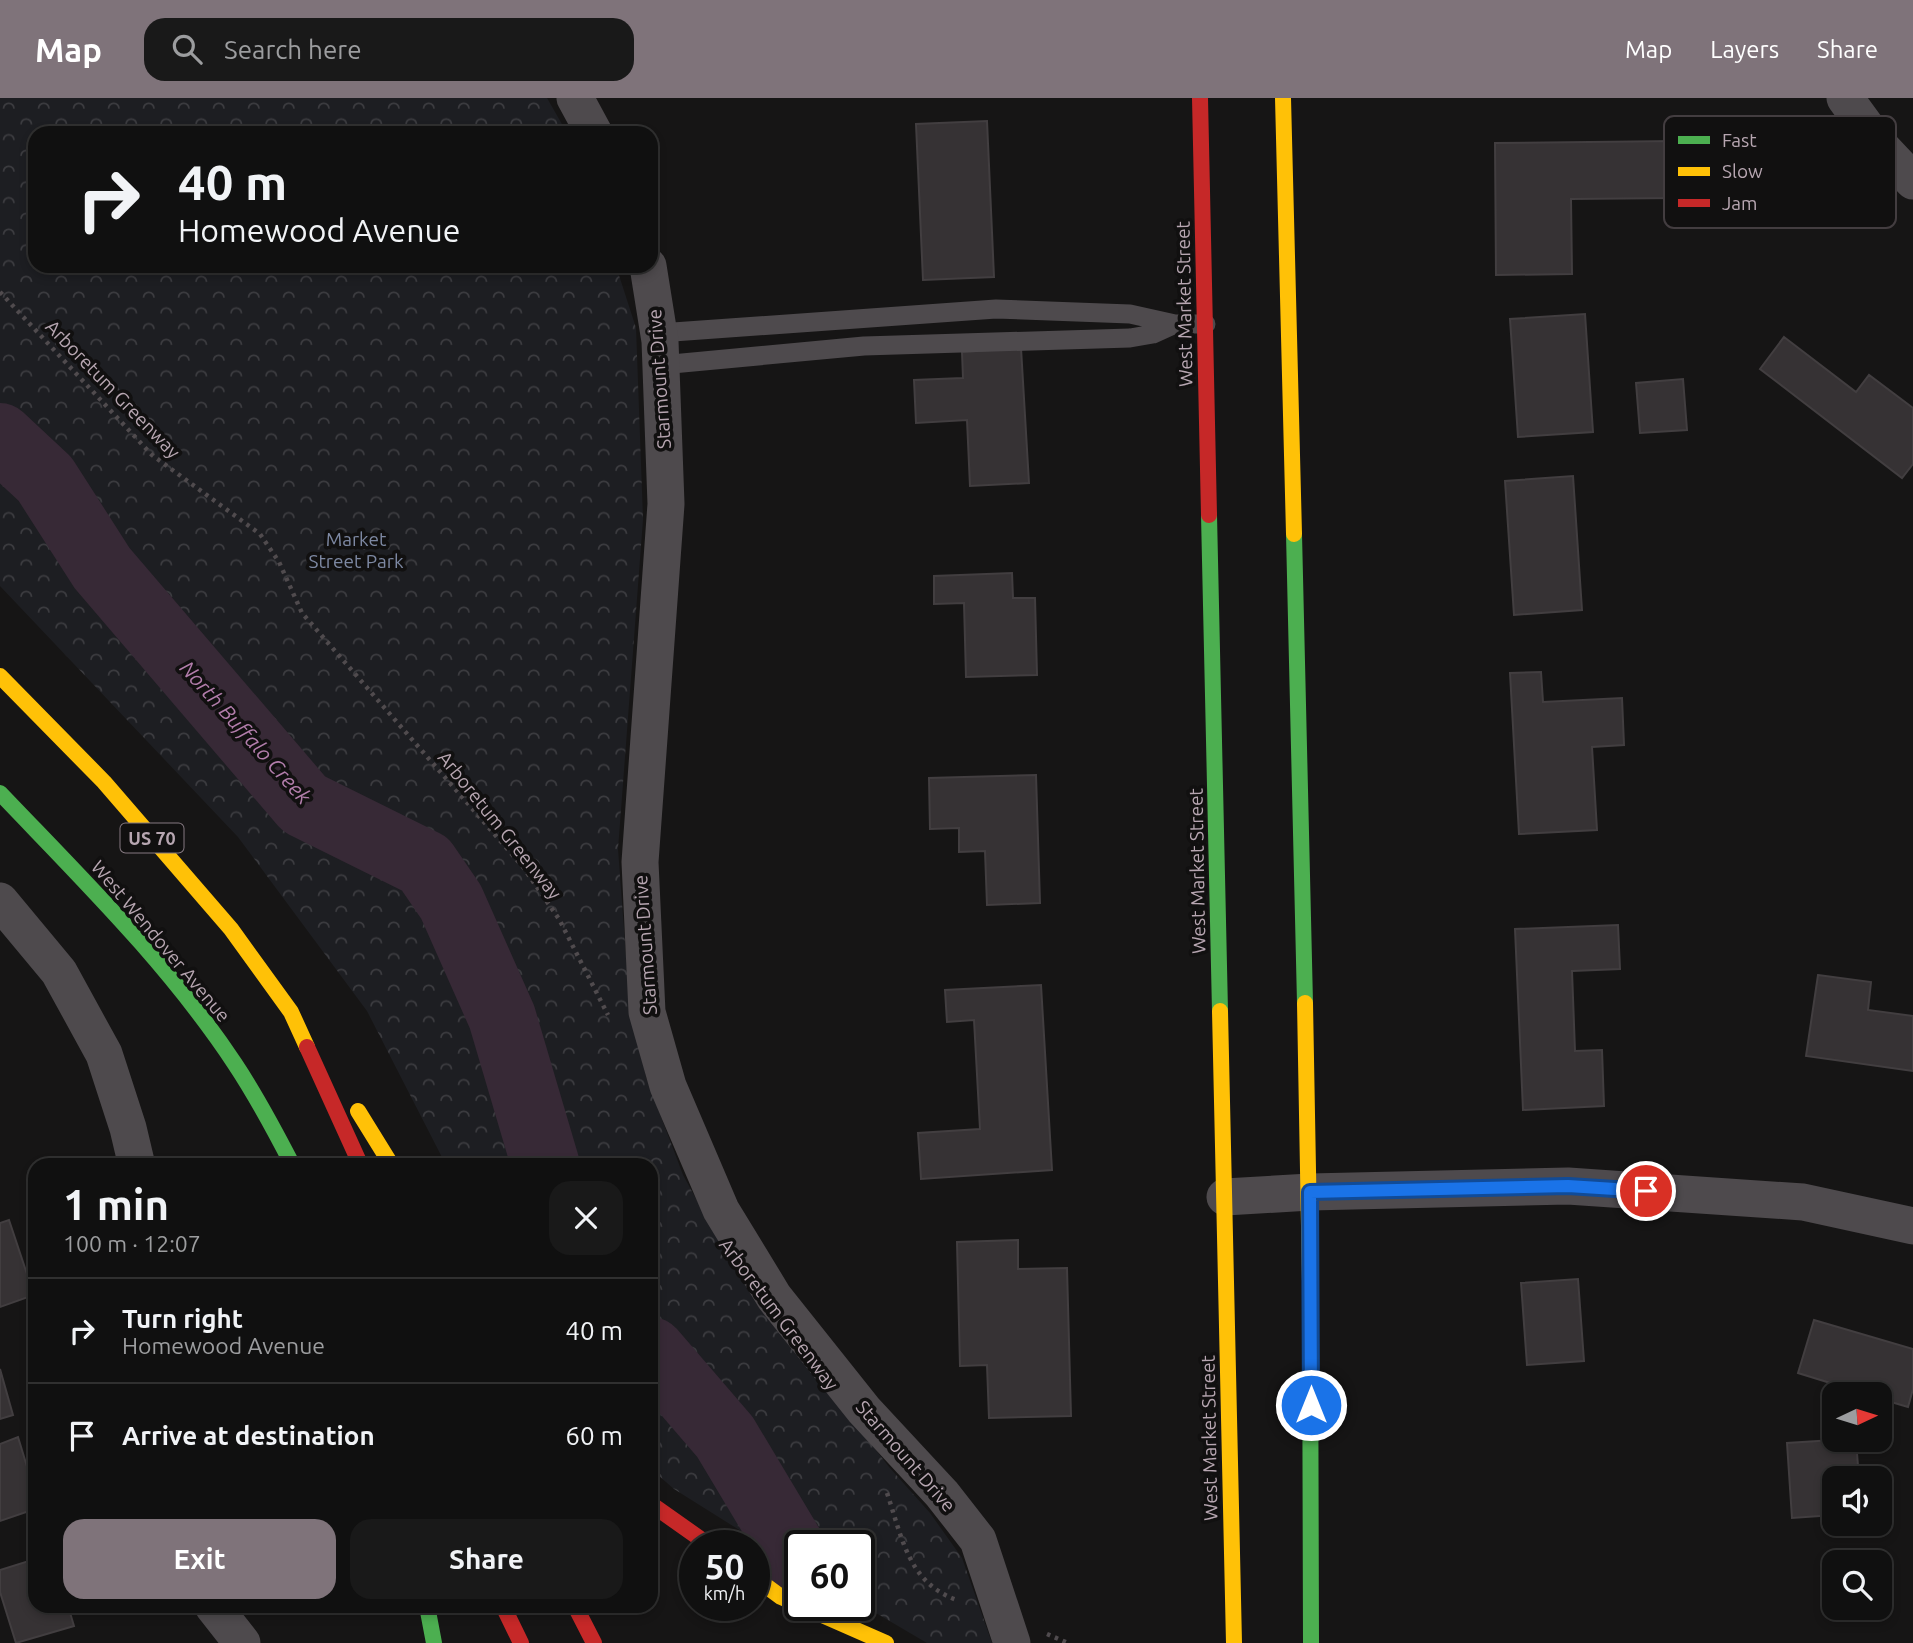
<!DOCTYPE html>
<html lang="en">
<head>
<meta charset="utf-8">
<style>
	:root { --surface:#101010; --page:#191919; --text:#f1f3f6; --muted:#9c9d9f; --line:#303030; --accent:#7f737a }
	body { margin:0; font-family:Ubuntu,sans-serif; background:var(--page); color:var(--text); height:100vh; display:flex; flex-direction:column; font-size:26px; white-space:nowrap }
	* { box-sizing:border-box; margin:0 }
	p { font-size:23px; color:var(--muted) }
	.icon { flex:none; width:38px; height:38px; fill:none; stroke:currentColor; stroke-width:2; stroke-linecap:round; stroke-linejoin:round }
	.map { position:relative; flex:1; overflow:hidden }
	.side { position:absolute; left:28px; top:1060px; width:630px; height:455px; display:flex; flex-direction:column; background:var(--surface); border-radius:21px; box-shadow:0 4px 10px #0003,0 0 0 2px var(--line) }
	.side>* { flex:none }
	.hud { position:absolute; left:28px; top:28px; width:630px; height:147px; border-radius:21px; box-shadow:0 4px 10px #0003,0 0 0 2px var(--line); background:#101010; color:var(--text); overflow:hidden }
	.needle { width:46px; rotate:86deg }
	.tools { position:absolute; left:1822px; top:1284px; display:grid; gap:14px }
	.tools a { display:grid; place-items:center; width:70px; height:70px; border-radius:14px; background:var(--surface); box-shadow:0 4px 10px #0003,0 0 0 2px var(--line); font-size:35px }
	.speed { position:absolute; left:679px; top:1432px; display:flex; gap:14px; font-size:35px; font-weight:700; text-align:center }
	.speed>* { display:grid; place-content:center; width:91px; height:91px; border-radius:50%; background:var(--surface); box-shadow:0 4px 10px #0003,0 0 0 2px var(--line); line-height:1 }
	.speed small { font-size:18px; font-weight:400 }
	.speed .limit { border:4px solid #111; border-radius:10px; background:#fff; color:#111 }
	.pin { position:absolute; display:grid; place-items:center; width:60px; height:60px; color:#fff; margin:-30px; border:4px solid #fff; border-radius:50%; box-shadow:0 2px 7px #0007 }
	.me { position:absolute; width:77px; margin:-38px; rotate:0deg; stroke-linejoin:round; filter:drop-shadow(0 0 5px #0008) }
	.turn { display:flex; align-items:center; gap:24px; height:147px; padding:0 35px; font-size:32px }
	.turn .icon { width:91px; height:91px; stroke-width:2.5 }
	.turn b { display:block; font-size:49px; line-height:60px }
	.round { display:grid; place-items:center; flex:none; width:74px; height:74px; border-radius:21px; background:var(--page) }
	.head { display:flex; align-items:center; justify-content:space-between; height:119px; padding:0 35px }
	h1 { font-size:42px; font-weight:700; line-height:52px }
	.action { display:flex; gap:14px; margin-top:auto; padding:14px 35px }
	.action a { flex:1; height:80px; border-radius:21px; background:var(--accent); color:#fff; font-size:28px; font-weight:700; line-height:80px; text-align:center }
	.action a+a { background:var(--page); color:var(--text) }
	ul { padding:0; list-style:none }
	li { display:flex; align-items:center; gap:21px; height:105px; padding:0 35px; border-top:2px solid var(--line) }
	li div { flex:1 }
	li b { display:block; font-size:26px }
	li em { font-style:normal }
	header { display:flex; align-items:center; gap:42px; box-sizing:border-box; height:98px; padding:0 35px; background:var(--accent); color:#fff }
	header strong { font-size:33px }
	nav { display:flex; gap:38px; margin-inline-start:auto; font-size:24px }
	.search { width:490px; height:63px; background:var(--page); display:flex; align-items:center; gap:18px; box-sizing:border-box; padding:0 24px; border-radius:21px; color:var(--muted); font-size:26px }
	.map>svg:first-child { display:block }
	.park { fill:url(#park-crowns) }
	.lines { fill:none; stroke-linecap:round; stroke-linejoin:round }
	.river { stroke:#372936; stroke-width:68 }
	.building { fill:#363234; stroke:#423e40; stroke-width:2 }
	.path { stroke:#504b4e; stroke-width:4.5; stroke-dasharray:3.5 5; stroke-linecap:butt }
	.lane { stroke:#4e4a4d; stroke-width:19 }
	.street { stroke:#4e4a4d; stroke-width:37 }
	.fast { stroke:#4caf50; stroke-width:16 }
	.slow { stroke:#ffc107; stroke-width:16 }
	.jam { stroke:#c62828; stroke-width:16 }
	.route-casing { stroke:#114b97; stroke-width:18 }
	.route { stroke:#1a73e8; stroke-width:12 }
	.labels { text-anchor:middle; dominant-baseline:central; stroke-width:7; stroke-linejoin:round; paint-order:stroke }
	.shield { fill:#111010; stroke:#857981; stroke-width:2 }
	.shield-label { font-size:18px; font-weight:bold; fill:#b7a6b1 }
	.street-label { font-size:19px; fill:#b7a6b1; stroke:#111010 }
	.park-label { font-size:19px; fill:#7d88a2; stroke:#111010 }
	.water-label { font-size:21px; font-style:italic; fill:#b27dab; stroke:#111010 }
	.key { fill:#111010; stroke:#433d40; stroke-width:2 }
	.key-label { font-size:19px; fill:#b7a6b1 }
</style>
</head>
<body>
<header>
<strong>Map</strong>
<div class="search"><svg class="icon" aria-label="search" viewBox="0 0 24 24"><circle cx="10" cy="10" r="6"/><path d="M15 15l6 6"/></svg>Search here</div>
<nav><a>Map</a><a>Layers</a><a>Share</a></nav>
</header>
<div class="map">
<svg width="1913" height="1545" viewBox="0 0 1913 1545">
	<defs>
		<pattern id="park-crowns" width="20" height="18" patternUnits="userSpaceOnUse" patternTransform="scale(1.75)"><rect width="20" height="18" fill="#1d1e22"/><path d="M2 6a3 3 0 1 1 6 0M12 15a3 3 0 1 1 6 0" fill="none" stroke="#3c3c40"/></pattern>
	</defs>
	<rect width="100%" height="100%" fill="#161515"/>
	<path class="park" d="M0 0H547L567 35H35V168H616L636 230 643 421 618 751 629 899 646 979 683 1077 728 1159 889 1369 930 1415 962 1460 992 1545H927L859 1505V1447H800V1470L674 1391 651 1371V1068L446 1067 367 913 238 739 0 488Z"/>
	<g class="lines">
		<path class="river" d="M0 339 45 381 102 470 304 706 425 766 451 804 502 919 546 1068
			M651 1253 725 1339 798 1461"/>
	</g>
	<path class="building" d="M987 23 994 179 923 182 916 26Z
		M1675 43 1676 100 1571 101 1572 176 1496 177 1495 45Z
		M1585 216 1593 334 1518 339 1510 221Z
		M1784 239 1856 294 1869 277 1913 310V366L1902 380 1760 271Z
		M1021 250 1029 385 970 388 967 322 916 325 914 282 963 280 962 254Z
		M1683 281 1687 332 1640 335 1636 285Z
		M1573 378 1582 512 1514 517 1505 383Z
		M1012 475 1013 500H1035L1037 577 966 579 964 505 934 506V478Z
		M1541 574 1543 604 1622 600 1624 647 1592 649 1597 732 1519 736 1510 575Z
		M1036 677 1040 805 987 807 985 753 959 754V730L930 731 929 680Z
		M1618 827 1620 871 1572 873 1575 953 1602 952 1604 1008 1523 1012 1515 831Z
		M1818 877 1871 884 1868 912 1913 918V973L1806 958Z
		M1041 887 1052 1072 921 1081 918 1035 980 1031 974 922 947 924 945 892Z
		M9 1122 34 1197 0 1209V1125Z
		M1018 1142V1171L1067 1170 1071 1318 989 1320 987 1267 960 1268 957 1144Z
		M1578 1181 1584 1263 1527 1267 1521 1185Z
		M1814 1222 1913 1251V1291L1908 1309 1891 1304 1884 1328 1880 1327V1297H1837L1840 1288 1798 1275Z
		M0 1271 13 1317 0 1321Z
		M18 1339 35 1395V1411L0 1423V1346Z
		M1834 1342H1856L1859 1381H1834V1417L1792 1420 1787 1345Z
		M35 1461V1508H68L74 1528 16 1545 0 1494V1472Z"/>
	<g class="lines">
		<path class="path" d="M0 194 152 357 260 436 279 464 302 515 523 769 559 821 608 917
			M887 1395C902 1439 908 1485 957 1502
			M1047 1536 1068 1545"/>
		<path class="lane" d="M659 235 996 211 1130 216 1175 226H1206
			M661 267 864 248 1130 240 1153 236 1175 226"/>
		<path class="street" d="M575 0 594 35
			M1845 0 1880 48 1913 83
			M648 168 660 243 666 406 640 764 647 914 668 988 721 1112 774 1199 864 1312 942 1396 978 1442 1012 1545
			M0 803 59 874 104 956 128 1030 137 1068
			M1225 1099 1310 1094 1568 1088 1803 1104 1913 1128
			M213 1508 242 1545"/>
		<path class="fast" d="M1209 417 1220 913
			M1294 436 1305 905
			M0 695C82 781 169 866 235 966 257 999 275 1033 293 1068
			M1310 1183 1311 1545
			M427 1508 434 1545"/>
		<path class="slow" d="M1283 0 1294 436
			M0 578 104 684 231 831 291 914 307 949
			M1305 905 1310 1183
			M1220 913 1234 1545
			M358 1013 392 1068
			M754 1479 781 1499 886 1545"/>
		<path class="jam" d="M1200 0 1209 417
			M307 949 361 1068
			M651 1406 709 1447
			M503 1508 521 1545
			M575 1508 594 1545"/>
	</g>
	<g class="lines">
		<defs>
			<path id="route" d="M1311 1307 1310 1094 1568 1088 1646 1093"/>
		</defs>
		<use href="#route" class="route-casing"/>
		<use href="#route" class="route"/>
	</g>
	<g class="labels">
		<rect class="shield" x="120.5" y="725.5" width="63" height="29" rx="5"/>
		<g class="shield-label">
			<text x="152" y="740">US 70</text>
		</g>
		<g class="street-label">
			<text transform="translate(1184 206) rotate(-91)">West Market Street</text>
			<text transform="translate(659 281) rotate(-94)">Starmount Drive</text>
			<text transform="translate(113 291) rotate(46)">Arboretum Greenway</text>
			<text transform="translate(500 727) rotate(51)">Arboretum Greenway</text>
			<text transform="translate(1197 773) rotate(-91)">West Market Street</text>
			<text transform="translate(161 843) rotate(50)">West Wendover Avenue</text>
			<text transform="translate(645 847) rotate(-94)">Starmount Drive</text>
			<text transform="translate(779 1216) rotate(53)">Arboretum Greenway</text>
			<text transform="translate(1209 1340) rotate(-91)">West Market Street</text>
			<text transform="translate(906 1358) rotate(49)">Starmount Drive</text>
		</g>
		<g class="park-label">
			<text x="356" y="441">Market<tspan x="356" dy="22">Street Park</tspan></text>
		</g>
		<g class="water-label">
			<text transform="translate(246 634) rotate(48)">North Buffalo Creek</text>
		</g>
	</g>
	<rect x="1664" y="18" width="232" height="112" rx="10" class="key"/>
	<rect x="1678" y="38" width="32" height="8" fill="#4caf50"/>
	<rect x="1678" y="69" width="32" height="9" fill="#ffc107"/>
	<rect x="1678" y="101" width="32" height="8" fill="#c62828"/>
	<g class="key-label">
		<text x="1722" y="49">Fast</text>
		<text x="1722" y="80">Slow</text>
		<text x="1722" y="112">Jam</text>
	</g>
</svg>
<div class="tools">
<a><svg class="needle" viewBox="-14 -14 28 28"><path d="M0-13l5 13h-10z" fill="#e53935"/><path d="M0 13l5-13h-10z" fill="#9c9d9f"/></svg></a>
<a><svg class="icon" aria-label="sound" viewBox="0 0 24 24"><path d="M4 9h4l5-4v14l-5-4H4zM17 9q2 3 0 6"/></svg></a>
<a><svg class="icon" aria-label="search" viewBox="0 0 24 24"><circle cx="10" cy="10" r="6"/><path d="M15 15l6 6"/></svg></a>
</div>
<div class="speed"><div>50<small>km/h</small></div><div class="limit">60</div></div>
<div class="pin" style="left:1646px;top:1093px;background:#d93025"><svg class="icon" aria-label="arrive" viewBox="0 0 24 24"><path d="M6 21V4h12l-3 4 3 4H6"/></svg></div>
<svg class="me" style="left:1311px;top:1307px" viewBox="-20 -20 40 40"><circle r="17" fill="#1a73e8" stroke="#fff" stroke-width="3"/><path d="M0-11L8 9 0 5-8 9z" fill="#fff"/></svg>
<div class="hud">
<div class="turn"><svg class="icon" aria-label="right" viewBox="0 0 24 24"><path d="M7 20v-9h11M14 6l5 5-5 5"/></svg><div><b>40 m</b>Homewood Avenue</div></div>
</div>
<section class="side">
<div class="head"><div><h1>1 min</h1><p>100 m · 12:07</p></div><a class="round"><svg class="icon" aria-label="close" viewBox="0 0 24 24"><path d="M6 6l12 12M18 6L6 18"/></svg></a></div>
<ul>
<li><svg class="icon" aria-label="right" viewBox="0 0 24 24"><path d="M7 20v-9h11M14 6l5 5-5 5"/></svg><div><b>Turn right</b><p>Homewood Avenue</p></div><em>40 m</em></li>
<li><svg class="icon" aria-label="arrive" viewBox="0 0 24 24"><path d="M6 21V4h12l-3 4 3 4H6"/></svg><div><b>Arrive at destination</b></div><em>60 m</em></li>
</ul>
<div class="action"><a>Exit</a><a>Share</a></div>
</section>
</div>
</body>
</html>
